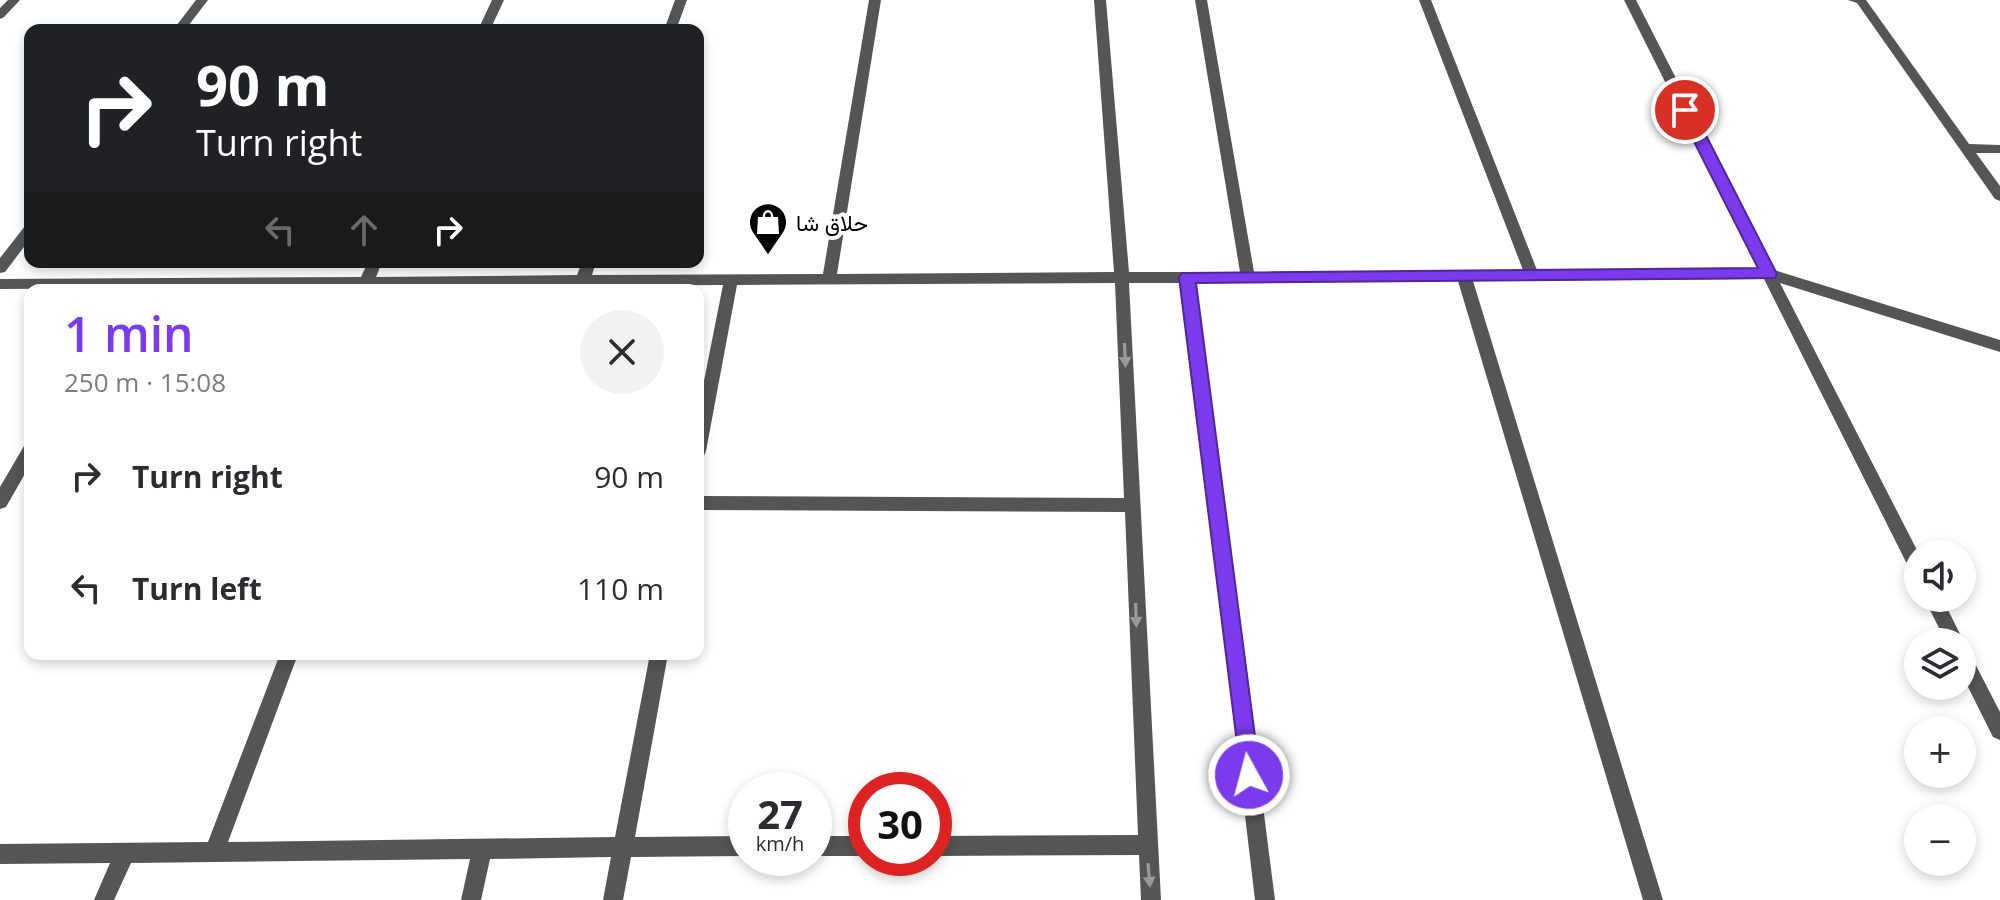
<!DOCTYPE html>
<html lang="en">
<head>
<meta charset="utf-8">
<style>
	:root { --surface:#fff; --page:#f2f2f3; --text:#2b2b33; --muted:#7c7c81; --accent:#7c3aed }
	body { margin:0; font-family:"Open Sans",Vazirmatn,sans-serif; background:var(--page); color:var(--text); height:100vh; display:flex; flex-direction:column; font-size:30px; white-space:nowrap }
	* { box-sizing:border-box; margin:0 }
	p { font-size:26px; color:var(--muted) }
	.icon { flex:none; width:44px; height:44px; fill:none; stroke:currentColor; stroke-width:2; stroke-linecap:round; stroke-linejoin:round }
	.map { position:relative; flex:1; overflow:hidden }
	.drawer { position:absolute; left:24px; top:284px; width:680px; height:376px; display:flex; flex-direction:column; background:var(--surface); border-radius:16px; box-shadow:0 4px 12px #0003 }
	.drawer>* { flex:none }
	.top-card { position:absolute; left:24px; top:24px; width:680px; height:244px; border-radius:16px; box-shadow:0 4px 12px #0003; background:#202124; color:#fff; overflow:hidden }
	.fabs { position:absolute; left:1904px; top:540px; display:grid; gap:16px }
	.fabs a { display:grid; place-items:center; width:72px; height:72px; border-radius:50%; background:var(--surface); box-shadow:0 4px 12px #0003; font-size:40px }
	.speed { position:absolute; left:728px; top:772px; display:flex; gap:16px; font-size:40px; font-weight:700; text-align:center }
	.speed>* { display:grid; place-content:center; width:104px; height:104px; border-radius:50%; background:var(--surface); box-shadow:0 4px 12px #0003; line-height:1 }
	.speed small { font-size:20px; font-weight:400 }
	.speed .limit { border:12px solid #d22; background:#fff; color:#111 }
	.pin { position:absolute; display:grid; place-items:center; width:68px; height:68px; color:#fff; margin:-34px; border:4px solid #fff; border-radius:50%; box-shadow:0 2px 8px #0007 }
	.me { position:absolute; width:88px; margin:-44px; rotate:353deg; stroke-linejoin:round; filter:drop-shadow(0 0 6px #0008) }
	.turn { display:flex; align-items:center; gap:28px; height:168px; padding:0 40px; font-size:36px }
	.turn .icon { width:104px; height:104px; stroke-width:2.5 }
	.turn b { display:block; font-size:56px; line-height:68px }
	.lanes { display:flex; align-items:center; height:76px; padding:0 40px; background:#0003; justify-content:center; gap:40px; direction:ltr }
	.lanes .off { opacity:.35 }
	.round { display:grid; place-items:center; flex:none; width:84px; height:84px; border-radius:42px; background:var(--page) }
	.headline { display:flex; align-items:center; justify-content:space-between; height:136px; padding:0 40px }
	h1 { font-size:48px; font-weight:600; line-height:60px; color:var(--accent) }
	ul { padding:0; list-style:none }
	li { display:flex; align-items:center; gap:24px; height:112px; padding:0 40px }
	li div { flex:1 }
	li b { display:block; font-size:30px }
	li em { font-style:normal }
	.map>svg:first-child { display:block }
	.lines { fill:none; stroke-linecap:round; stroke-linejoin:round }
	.minor { fill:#555; fill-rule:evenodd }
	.oneway { fill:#999 }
	.route { fill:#7c3aed; stroke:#51269a; stroke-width:2 }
	.labels { text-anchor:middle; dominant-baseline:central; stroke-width:8; stroke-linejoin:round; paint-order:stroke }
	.poi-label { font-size:22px; fill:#000; stroke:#fff; text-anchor:start }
</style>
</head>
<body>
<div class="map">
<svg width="2000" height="900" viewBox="0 0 2000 900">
	<rect width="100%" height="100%" fill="#fff"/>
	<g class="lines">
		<path class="minor" d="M8 0H20L4 17 0 19V8Z
			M196 0H208L185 30H173Z
			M492 0H504L490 30H478Z
			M675 0H687L676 30H664Z
			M869 0H881L837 274 1114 272 1094 0H1106L1129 272H1240L1195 0H1207L1254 272 1523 270 1419 0H1431L1537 270 1759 269 1624 0H1636L1774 270 2000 340V352L1780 283 1919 554 1918 577 1912 574 1764 279 1473 281 1663 900H1643L1458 281 1196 283 1275 900H1255L1182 283H1129L1161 900H1141L1139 855 934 856V836L1138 835 1125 512 698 510V496L1124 498 1115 283 737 285 706 451 704 456 698 458V411L723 285 0 289V279L361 277 368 262H382L376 277 577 275 582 262H596L592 275 823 274Z
			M1848 0H1866L1969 144 2000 145V153H1976L2000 186V201L1995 199 1857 3Z
			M30 224V239L5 272 0 273V258L25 226Z
			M30 444V465L6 507 0 509V487L24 446Z
			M1924 598H1942L1964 642 1962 646V642H1946Z
			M1962 648 1968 650 2000 712V740L1993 737 1962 675Z
			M280 654H298L228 842 615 837 650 654H668L635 837 746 836V856L631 857 623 900H603L611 857 490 859 481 900H461L470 859 131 863 114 900H94L110 863 0 864V844L208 842Z
			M814 836H866V856H814Z"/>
	</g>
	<defs><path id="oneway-solid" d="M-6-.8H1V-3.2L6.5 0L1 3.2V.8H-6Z" transform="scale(2)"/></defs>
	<g class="oneway">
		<use href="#oneway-solid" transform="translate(1125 355) rotate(87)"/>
		<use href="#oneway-solid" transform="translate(1136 615) rotate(88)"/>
		<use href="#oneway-solid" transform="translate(1149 875) rotate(85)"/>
	</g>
	<path class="route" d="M1685 105 1693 110 1777 274 1775 278 1196 283 1260 775 1257 783 1249 786 1242 783 1179 277 1182 273 1758 268 1678 110Z"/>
	<defs>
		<symbol id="shop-pin" viewBox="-11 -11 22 30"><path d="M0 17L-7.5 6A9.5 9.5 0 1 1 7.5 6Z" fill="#000" stroke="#fff"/><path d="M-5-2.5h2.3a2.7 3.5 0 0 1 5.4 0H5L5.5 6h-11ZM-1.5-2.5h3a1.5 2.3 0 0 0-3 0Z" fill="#fff"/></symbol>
	</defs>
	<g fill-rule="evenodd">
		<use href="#shop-pin" x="746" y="200" width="44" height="60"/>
	</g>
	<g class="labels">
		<g class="poi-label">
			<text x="796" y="222">حلاق شا</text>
		</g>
	</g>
</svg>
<div class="fabs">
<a><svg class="icon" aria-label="sound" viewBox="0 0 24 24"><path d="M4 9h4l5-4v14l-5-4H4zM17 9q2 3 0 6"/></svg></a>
<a><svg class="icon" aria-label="layers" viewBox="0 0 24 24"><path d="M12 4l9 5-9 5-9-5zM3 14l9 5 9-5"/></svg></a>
<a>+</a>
<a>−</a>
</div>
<div class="speed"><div>27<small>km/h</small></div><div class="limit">30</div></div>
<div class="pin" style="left:1685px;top:110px;background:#d93025"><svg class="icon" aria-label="arrive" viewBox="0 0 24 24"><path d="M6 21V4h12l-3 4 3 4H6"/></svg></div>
<svg class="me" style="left:1249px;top:775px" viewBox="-20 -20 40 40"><circle r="17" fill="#7c3aed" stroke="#fff" stroke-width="3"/><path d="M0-11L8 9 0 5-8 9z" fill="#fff"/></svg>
<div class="top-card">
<div class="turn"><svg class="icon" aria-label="right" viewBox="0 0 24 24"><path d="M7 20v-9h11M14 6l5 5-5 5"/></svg><div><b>90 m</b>Turn right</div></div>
<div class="lanes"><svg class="icon off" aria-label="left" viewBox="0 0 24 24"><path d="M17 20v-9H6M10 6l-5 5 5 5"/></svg><svg class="icon off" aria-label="ahead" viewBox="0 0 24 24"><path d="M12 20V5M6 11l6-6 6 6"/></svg><svg class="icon" aria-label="right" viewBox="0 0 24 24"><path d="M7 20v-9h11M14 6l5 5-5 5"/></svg></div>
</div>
<section class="drawer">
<div class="headline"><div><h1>1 min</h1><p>250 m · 15:08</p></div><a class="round"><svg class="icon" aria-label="close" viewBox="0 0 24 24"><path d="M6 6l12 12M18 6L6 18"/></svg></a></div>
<ul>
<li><svg class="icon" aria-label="right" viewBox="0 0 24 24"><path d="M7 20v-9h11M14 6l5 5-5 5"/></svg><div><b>Turn right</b></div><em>90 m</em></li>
<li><svg class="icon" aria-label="left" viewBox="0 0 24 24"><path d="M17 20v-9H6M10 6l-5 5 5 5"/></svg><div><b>Turn left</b></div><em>110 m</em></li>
</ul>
</section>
</div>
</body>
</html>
